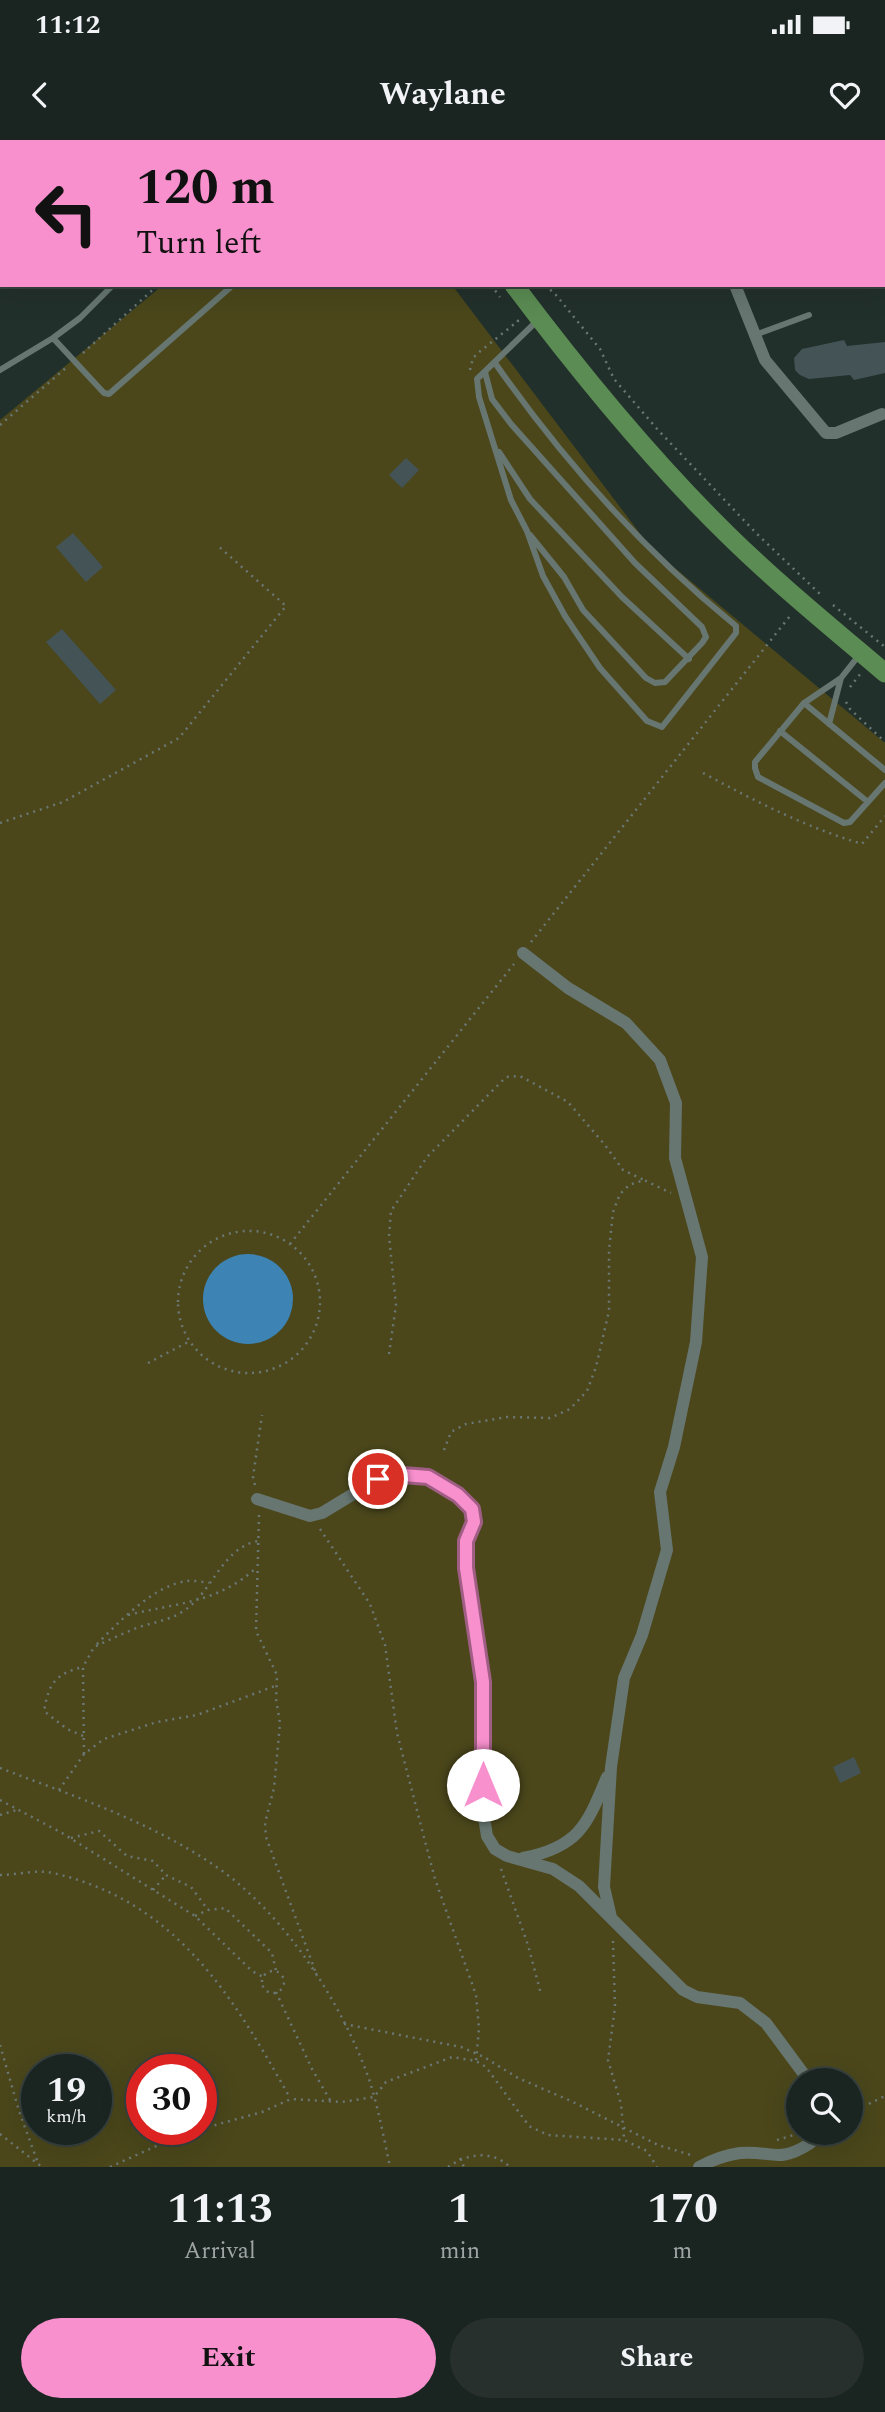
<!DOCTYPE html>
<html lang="en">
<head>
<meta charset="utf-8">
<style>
	:root { --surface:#1a2420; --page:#27302d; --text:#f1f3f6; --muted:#9fa4a5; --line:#38413e; --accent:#f790cd }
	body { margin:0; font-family:Spectral,serif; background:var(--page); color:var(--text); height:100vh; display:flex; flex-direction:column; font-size:26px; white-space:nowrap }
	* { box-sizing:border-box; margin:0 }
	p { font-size:23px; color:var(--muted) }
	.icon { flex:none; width:38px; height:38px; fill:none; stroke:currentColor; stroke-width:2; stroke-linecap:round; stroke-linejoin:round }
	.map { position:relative; height:2027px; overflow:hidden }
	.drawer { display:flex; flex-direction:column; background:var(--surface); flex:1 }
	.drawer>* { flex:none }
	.banner { position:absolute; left:0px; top:0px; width:886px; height:147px; box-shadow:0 7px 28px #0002,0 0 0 2px var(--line); background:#f790cd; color:#111; overflow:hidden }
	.buttons { position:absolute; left:786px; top:1928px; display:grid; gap:14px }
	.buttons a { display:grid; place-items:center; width:77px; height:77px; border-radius:50%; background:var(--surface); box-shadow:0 7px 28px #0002,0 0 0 2px var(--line); font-size:35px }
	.speed { position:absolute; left:21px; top:1914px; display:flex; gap:14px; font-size:35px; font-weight:700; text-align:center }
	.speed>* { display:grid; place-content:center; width:91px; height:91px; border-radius:50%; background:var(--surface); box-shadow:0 7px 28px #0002,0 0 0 2px var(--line); line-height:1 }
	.speed small { font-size:18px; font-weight:400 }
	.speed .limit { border:10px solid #d22; background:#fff; color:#111 }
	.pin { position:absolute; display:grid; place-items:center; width:60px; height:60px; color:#fff; margin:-30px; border:4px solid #fff; border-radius:50%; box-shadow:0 2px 7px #0007 }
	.me { position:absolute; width:77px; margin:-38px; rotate:0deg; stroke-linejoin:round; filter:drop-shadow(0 0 5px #0008) }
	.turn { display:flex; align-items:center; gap:24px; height:147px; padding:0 21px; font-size:32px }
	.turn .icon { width:91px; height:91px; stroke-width:2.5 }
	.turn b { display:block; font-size:49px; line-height:60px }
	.eta { display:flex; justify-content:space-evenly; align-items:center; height:119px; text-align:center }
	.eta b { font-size:42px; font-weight:700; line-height:49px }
	.action { display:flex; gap:14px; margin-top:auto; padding:14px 21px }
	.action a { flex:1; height:80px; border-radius:42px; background:var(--accent); color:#111; font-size:28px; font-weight:700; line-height:80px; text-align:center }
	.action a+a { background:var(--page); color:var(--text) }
	.status { display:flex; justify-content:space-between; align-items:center; height:49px; padding:0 35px; background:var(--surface); direction:ltr }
	.status svg { height:19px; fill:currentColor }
	header { display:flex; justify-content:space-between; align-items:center; height:91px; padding:0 21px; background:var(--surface); font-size:32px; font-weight:700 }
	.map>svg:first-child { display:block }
	.green { fill:#4b471b; fill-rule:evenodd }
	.water { fill:#3d83b4 }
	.building { fill:#445456 }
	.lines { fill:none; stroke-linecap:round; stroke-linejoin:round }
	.path { stroke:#6b7773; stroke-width:2.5; stroke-dasharray:2 5; stroke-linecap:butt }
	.lane { stroke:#677671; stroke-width:6 }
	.street { stroke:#677671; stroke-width:12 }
	.primary { stroke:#5b8c53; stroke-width:19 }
	.route-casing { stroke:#a15e85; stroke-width:18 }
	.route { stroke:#f790cd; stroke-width:12 }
</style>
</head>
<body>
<div class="status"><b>11:12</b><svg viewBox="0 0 49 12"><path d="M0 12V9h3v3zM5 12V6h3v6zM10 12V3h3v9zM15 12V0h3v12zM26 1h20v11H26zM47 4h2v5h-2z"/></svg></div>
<header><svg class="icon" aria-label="back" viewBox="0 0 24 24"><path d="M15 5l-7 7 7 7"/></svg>Waylane<svg class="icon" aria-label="heart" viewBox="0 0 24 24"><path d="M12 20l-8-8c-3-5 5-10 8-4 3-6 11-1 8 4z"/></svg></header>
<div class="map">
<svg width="885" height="2027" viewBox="0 0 885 2027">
	<rect width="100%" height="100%" fill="#22302b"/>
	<path class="green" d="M163 145H452L651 408 885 603V2027H0V280ZM37 1930H96V1990H37ZM142 1930H201V1990H142ZM798 1941H850V1993H798Z"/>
	<path class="water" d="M203 1159a45 45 0 1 1 90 0a45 45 0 1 1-90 0Z"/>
	<path class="building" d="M844 200 847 206 885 202V233L854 240 850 235 809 239 800 235 795 230 794 218 802 209Z
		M406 318 419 330 402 348 389 335Z
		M73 393 103 427 86 442 56 407Z
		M62 489 116 550 100 564 46 502Z
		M854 1617 861 1633 840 1643 833 1627Z"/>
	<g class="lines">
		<path class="path" d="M437 0 439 2
			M327 2 329 0
			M491 145 500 157
			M545 145 556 155 600 209 614 239 658 290 756 393 820 454
			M83 213 158 145
			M470 230 473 218 478 213 518 181 516 179
			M0 285 67 227
			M833 465 885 507
			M850 547 861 533
			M846 562 850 569 885 602
			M703 633C757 662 803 686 862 704L885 676
			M0 683 63 662 179 598 286 466 217 405
			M531 802 790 476
			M178 1162a71 71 0 1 1 142 0a71 71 0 1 1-142 0Z
			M290 1104 514 824
			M389 1214 396 1165 389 1096 391 1071 427 1017 506 937 520 936 568 962 605 1005 623 1030 644 1040
			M148 1223 190 1201
			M444 1310 451 1292 466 1284 507 1277 550 1278 570 1269 587 1251 596 1227 609 1171V1110L613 1072 620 1054 629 1045 644 1040 671 1053
			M255 1345 253 1337 262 1275
			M259 1375 256 1491 277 1535 276 1559 280 1583 274 1648 265 1683 266 1697 317 1836
			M320 1389 370 1464 385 1505 397 1593 420 1682 435 1739 476 1855 479 1888 476 1921
			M128 1475C176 1463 219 1463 257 1427
			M97 1504C119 1482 154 1445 187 1441 193 1440 202 1442 209 1443
			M83 1596 67 1589 44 1571C49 1543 55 1534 83 1527
			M84 1614 83 1527 94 1507C109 1500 124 1493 139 1487 155 1482 171 1480 185 1470 213 1451 222 1408 258 1401
			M0 1628C76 1657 158 1684 225 1733 289 1781 342 1864 369 1939 378 1967 384 1998 390 2027
			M59 1650 84 1614 104 1599 157 1582 197 1575 275 1546
			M0 1660 62 1693 195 1776 252 1831 263 1837
			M0 1675 20 1669
			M71 1698 99 1691 127 1716 153 1721 166 1735 191 1747 208 1770
			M501 1729 528 1805 541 1854
			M0 1735C17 1735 37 1729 53 1733 176 1761 233 1856 290 1958
			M153 1750 166 1735
			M195 1776 208 1770 225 1768 272 1813 276 1831
			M613 1801 615 1867 608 1920 621 1964 624 1998
			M262 1842a11 11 0 1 1 22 0a11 11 0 1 1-22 0Z
			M276 1852 312 1929 330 1960
			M344 1884 461 1907 484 1917 518 1938 571 1961 658 2005 691 2015
			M0 1905 19 1971 38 2023
			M850 1973 885 1956
			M201 1989 262 1972 291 1959 342 1962 374 1957 386 1942 452 1917 476 1921 486 1927 529 1986 548 1995 624 2000 647 2011 657 2027
			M0 1994 42 2027
			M777 2000 797 1994
			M460 2018 464 2027
			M110 2027 163 2003 199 1990
			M448 2027C467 2014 491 2009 510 2027"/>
		<path class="lane" d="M260 2 262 0
			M606 2 612 0
			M755 195 809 175
			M53 198 104 253 109 254 233 145
			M495 223C563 320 644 411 736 486V493L662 587 647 581 600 528 565 476 543 436 527 391 511 360 479 257 477 239 538 180
			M0 230 53 198 80 178 113 145
			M485 232 492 259 511 284 635 423 702 487 706 497 702 503 665 542 655 543 646 538 583 470 564 437 530 395
			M499 312 530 359 622 457 689 519
			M804 563 841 538
			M829 584 841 538 860 514
			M780 591 868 662
			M885 630 804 563 755 622V628L758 637 844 683 850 682 885 643"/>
		<path class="street" d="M694 0V2
			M486 2 488 0
			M735 145 765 220 826 293H836L882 274
			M523 813 568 848 626 883 660 920 676 963 675 1018 702 1117 696 1202 674 1307 660 1352 667 1410 642 1495 624 1538 611 1627 604 1747 611 1777
			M257 1359 310 1376 322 1373 378 1339 403 1335 428 1337 458 1355 472 1369 474 1382 466 1401V1428L483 1543V1671L487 1696 495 1709 507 1716 553 1729 579 1746 683 1850 697 1857 740 1863 766 1883 809 1941
			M523 1718C579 1707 587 1685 607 1637
			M699 2027C712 2020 725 2015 740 2013 771 2010 778 2024 809 2004 814 2000 818 1998 821 1993"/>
		<path class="primary" d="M414 0 415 2
			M514 145C580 233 650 319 729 396 778 444 832 488 885 533"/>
	</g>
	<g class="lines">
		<defs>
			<path id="route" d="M378 1339 403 1335 428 1337 458 1355 472 1369 474 1382 466 1401V1428L483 1542V1645"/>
		</defs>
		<use href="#route" class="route-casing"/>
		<use href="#route" class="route"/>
	</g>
</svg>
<div class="buttons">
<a><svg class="icon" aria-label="search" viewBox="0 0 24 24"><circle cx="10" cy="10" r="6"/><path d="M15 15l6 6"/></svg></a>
</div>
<div class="speed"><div>19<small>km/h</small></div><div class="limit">30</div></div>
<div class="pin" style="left:378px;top:1339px;background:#d93025"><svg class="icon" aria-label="arrive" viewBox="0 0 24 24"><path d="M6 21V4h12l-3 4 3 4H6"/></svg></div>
<svg class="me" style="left:483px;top:1645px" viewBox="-20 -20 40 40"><circle r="19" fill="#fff"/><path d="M0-13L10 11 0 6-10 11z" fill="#f790cd"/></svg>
<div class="banner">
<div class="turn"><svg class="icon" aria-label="left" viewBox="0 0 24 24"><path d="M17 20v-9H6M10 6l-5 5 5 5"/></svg><div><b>120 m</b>Turn left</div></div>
</div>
</div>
<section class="drawer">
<div class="eta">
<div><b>11:13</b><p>Arrival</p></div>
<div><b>1</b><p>min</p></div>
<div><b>170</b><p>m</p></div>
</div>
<div class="action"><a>Exit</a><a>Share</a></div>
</section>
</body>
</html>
